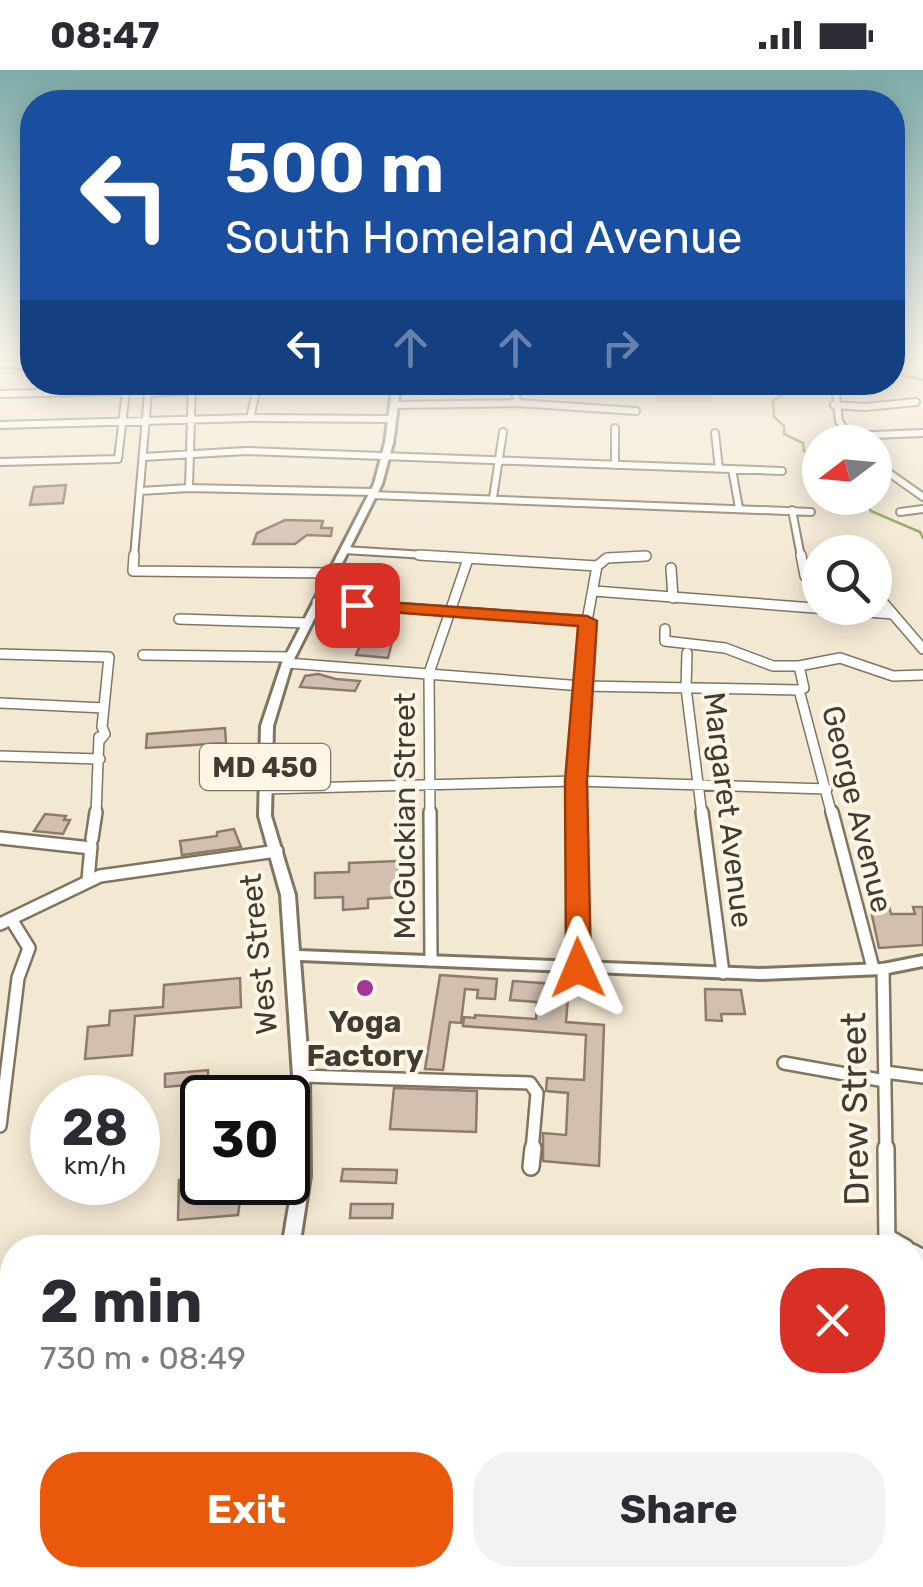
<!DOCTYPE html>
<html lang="en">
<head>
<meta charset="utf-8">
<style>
	:root { --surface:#fff; --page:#f2f2f3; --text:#2b2b33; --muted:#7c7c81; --accent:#ea580c }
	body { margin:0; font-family:Rubik,sans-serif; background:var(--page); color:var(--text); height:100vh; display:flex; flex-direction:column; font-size:38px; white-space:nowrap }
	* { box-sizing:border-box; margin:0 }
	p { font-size:32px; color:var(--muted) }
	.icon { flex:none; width:55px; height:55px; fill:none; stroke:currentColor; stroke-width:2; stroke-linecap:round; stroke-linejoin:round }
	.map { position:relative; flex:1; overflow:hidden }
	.side { position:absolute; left:0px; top:1165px; width:925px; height:352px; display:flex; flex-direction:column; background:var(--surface); border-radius:40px 40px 0 0; box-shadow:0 5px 25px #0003 }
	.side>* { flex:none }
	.top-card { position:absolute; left:20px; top:20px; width:885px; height:305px; border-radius:40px; box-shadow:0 5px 25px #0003; background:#1a4fa0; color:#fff; overflow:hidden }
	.needle { width:65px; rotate:254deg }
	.tools { position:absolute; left:802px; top:355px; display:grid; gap:20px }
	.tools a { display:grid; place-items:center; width:90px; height:90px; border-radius:50%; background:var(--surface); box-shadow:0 5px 25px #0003; font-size:50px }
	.speed { position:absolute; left:30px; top:1005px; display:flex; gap:20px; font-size:50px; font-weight:700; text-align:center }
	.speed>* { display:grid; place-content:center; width:130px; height:130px; border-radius:50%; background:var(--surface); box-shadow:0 5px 25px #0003; line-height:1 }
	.speed small { font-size:25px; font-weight:400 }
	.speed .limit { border:5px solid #111; border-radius:15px; background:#fff; color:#111 }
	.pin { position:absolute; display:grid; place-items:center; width:85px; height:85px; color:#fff; margin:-42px; border-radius:20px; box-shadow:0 5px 15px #0006 }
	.me { position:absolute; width:110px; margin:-55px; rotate:359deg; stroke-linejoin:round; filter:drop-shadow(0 0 8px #0008) }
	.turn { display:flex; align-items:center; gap:35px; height:210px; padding:0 40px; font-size:45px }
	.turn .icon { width:130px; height:130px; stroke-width:2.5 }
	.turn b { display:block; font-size:70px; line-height:85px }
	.lanes { display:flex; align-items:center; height:95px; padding:0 40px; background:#0003; justify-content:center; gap:50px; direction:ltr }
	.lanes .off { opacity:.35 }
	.round { display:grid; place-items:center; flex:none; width:105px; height:105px; border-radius:40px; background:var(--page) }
	.overview { display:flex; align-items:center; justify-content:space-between; height:170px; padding:0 40px }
	h1 { font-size:60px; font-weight:700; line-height:75px }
	.primary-button { display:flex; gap:20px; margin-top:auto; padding:20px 40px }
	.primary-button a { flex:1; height:115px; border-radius:40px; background:var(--accent); color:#fff; font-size:40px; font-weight:700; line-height:115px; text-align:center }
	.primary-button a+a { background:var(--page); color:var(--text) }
	.status { display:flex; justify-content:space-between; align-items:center; height:70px; padding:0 50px; background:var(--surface); direction:ltr }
	.status svg { height:28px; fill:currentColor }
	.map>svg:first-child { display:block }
	.green { fill:#f9b29c }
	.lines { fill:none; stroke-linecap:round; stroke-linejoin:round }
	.stream { stroke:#7e9d4a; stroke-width:2.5 }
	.building { fill:#d3bfaf; stroke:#8d7b6c; stroke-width:2.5 }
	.minor-far3-casing { stroke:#7f7561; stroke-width:10 }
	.minor-far2-casing { stroke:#7f7561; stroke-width:12 }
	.minor-far1-casing { stroke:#7f7561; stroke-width:16 }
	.minor-casing { stroke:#7f7561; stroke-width:20 }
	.major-casing { stroke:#7f7561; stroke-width:6 }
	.minor-far3 { stroke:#fff; stroke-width:6 }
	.minor-far2 { stroke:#fff; stroke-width:9 }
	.minor-far1 { stroke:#fff; stroke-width:11 }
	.minor { stroke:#fff; stroke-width:15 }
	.major { fill:#fff; fill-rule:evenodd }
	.route { fill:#ea580c; stroke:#983908; stroke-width:2.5 }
	.poi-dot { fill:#a23797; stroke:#fff5e4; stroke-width:4 }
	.labels { text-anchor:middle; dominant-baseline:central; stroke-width:8; stroke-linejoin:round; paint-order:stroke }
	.shield { fill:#fff5e4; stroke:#797468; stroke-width:2.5 }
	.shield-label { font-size:28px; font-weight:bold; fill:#403c33 }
	.street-label { font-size:30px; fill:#403c33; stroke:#fff5e4 }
	.poi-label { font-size:30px; font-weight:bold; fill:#403c33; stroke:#fff5e4 }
	.near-street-label { font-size:35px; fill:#403c33; stroke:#fff5e4 }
</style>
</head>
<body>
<div class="status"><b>08:47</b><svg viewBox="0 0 49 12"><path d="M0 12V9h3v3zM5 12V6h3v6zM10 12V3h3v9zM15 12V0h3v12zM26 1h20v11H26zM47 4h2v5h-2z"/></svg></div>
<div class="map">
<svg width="923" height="1517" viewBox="0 0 923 1517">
	<rect width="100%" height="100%" fill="#f3e8d2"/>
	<path class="green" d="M647 313H708L714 332H658Z"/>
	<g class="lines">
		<path class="stream" d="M892 303 923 310
			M784 312V324L773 331 774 347 784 356V364L803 373 804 381 820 388
			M859 428 871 441 920 462 923 468"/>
	</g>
	<path class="building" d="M66 415 63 433 30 435 34 417Z
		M285 450 323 451 321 458H332L331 466 307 465 295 474H253L257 463Z
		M366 562 394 564 388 588 356 585Z
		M318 604 336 609 360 611 355 621 300 617 305 606Z
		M225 658 226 673 146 678 147 664Z
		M45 744 66 746 64 750H70L63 764 34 761Z
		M234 759 241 777 182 785 180 771 217 766V762Z
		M397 791 400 827 368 829V838L343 840V827L315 828V803L349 802V793Z
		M870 836H889L891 844H915L913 837H923V875L879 878Z
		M440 905 497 909 495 929 477 928 478 920 465 919 461 953 450 952 443 1000 425 999Z
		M240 908 241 937 135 946 132 985 85 989 88 957 109 955 110 941 163 937 164 915Z
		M513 911 569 915 566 952 604 955 599 1096 543 1091V1063L566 1065 568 1023 546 1021 547 1008 584 1010 586 965 463 956 464 947 475 948V945L536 949 537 932 510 930Z
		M705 919 741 920 745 944H721L722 951 706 950Z
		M208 1000V1013L165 1017V1004Z
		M394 1018 477 1021 476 1062 390 1059Z
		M343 1099 397 1100 396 1113 341 1111Z
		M202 1107V1112H267V1128L240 1130 238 1145 178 1150 179 1110Z
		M351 1134H393L392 1148H350Z"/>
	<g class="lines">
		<defs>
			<path id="minor-far3" d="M0 294 19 295
				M512 312 518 333
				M835 316 839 351 851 370
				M148 323 254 318 396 319
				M0 324 126 321
				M395 335 518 333 636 341
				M834 335 865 337 916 332
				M250 348 258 313
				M0 355 250 348 392 349
				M615 358V395
				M715 363 719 399
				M848 366 923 363
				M143 387 246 381 782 401
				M0 392 118 389 127 312
				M875 393 923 427
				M732 399 739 438
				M189 418 192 312
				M140 421 189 418 374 422
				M372 425 811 442
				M493 428 503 362
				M792 440 801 487
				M900 442 923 439
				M344 480 458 487
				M134 487 149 312
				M622 487 646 486"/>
			<path id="minor-far2" d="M134 485 133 501 332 503
				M419 485 597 496
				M801 485 805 506
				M597 496 607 488 646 486
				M671 498 673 528
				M594 521 893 544
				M875 523 923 579
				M317 532 587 551
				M179 549 307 553
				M665 559V571L725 578 773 596H799L840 588 893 606 923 605
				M687 583 686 618 702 745
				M0 584 109 587 102 657 105 664 100 670
				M143 585 290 587
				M287 593 582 616 799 620
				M799 596 804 618 799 620 832 745
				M0 633 104 638
				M0 686 100 689
				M264 719 576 711 827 719
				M96 745 99 667
				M430 745 429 603 468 489
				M576 745 587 551 597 496"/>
			<path id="minor-far1" d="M430 742 431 890
				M576 742 578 898
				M702 742 723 903
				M832 742 873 898
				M0 768 91 778
				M92 769 96 742
				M88 810 91 776
				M0 854 100 806 277 781
				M883 899 886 1081
				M784 993 885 1011
				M885 1002 923 1007
				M301 1006 530 1013 537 1023 532 1081
				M0 1056 18 908 29 878 11 849"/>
			<path id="minor" d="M886 1078 887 1178
				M531 1097 533 1078
				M887 1167 906 1178
				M912 1182 923 1188
				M912 1327 923 1360
				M262 1505 353 1517
				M794 1505 797 1517
				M882 1517 923 1509"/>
			<path id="major" d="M393 312H401L393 373 382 414 292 593 273 656 271 746 295 825 299 881 760 899 883 894 923 886V896L883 904 760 909 300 890 309 1006 310 1106 299 1178H282L294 1106 293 1006 281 825 259 746 261 656 282 593 374 414 385 373Z
				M181 1505H201L197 1517H177Z"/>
		</defs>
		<use href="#minor-far3" class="minor-far3-casing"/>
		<use href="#minor-far2" class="minor-far2-casing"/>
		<use href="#minor-far1" class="minor-far1-casing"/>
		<use href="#minor" class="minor-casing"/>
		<use href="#major" class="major-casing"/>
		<use href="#minor-far3" class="minor-far3"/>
		<use href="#minor-far2" class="minor-far2"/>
		<use href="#minor-far1" class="minor-far1"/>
		<use href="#minor" class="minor"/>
		<use href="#major" class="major"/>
	</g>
	<linearGradient id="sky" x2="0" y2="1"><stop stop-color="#7daba9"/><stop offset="0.57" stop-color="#faf5eb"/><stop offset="1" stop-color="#faf5eb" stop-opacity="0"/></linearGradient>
	<rect width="923" height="501" fill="url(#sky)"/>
	<path class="route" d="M357 530 587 546 597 551 587 711 591 898 588 904 578 907 566 898 565 711 578 556 351 539V531Z"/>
	<circle class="poi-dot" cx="365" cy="918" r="10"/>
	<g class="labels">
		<rect class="shield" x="200" y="674" width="130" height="46" rx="8"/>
		<g class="shield-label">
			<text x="265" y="697">MD 450</text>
		</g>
		<g class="street-label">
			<text transform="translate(857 739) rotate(76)">George Avenue</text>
			<text transform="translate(728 740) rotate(83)">Margaret Avenue</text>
			<text transform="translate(405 746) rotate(-90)">McGuckian Street</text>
			<text transform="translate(259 884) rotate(-96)">West Street</text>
		</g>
		<g class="poi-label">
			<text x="365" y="952">Yoga<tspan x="365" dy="34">Factory</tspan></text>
		</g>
		<g class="near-street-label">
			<text transform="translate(855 1039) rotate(-91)">Drew Street</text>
		</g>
	</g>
</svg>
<div class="tools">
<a><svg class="needle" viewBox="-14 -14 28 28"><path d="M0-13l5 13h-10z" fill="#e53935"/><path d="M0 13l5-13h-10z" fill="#7c7c81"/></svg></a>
<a><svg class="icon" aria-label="search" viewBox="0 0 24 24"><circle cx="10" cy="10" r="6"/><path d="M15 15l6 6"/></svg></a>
</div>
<div class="speed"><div>28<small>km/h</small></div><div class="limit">30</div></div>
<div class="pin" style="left:357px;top:535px;background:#d93025"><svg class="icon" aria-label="arrive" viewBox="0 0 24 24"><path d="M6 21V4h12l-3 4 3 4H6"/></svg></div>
<svg class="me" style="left:578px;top:898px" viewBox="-20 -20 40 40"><path d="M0-17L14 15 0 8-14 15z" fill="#ea580c" stroke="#fff" stroke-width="4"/></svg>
<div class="top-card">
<div class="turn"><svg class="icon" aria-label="left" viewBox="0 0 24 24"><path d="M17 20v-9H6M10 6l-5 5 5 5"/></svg><div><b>500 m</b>South Homeland Avenue</div></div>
<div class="lanes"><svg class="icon" aria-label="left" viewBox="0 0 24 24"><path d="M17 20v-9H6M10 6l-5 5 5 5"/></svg><svg class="icon off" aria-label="ahead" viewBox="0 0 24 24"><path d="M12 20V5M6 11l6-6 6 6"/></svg><svg class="icon off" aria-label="ahead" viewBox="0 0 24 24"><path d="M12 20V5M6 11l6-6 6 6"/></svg><svg class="icon off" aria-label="right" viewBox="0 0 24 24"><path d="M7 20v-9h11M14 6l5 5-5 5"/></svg></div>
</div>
<section class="side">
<div class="overview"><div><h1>2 min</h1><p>730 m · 08:49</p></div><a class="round" style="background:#d93025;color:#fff"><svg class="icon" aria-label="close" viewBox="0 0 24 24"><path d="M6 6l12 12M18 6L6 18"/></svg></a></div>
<div class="primary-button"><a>Exit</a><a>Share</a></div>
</section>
</div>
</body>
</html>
